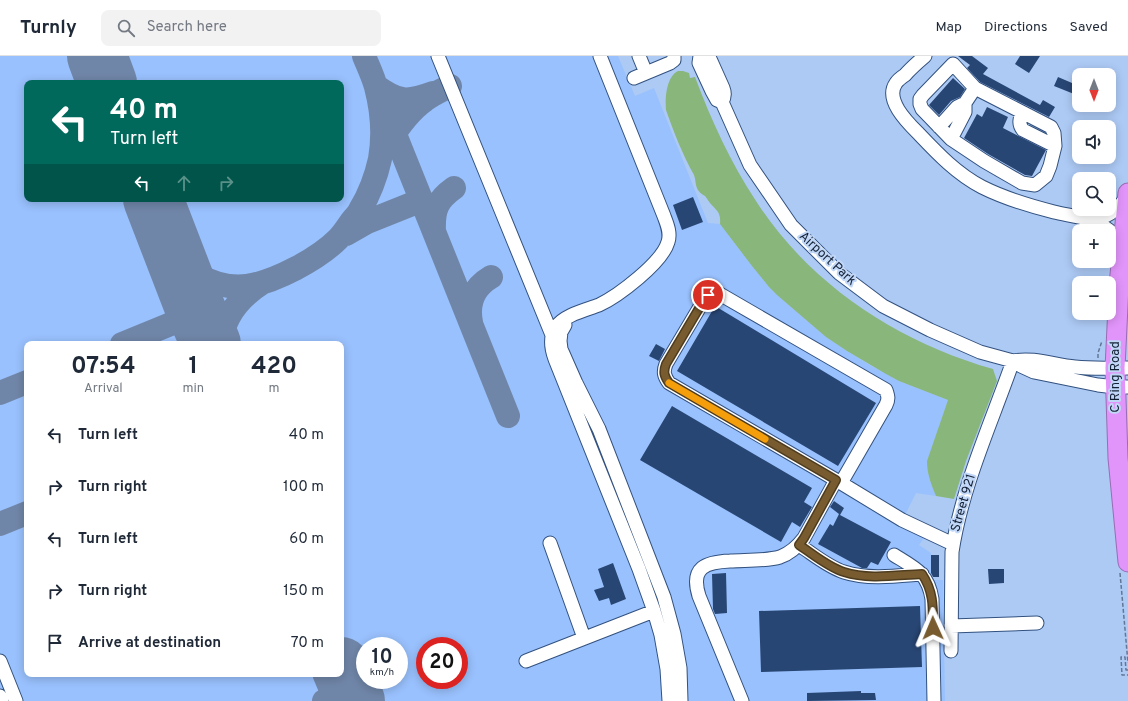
<!DOCTYPE html>
<html lang="en">
<head>
<meta charset="utf-8">
<style>
	:root { --surface:#fff; --page:#f2f2f3; --text:#1f2937; --muted:#747a83; --line:#e0e1e3 }
	body { margin:0; font-family:Overpass,sans-serif; background:var(--page); color:var(--text); height:100vh; display:flex; flex-direction:column; font-size:15px; white-space:nowrap }
	* { box-sizing:border-box; margin:0 }
	p { font-size:13px; color:var(--muted) }
	.icon { flex:none; width:22px; height:22px; fill:none; stroke:currentColor; stroke-width:2; stroke-linecap:round; stroke-linejoin:round }
	.map { position:relative; flex:1; overflow:hidden }
	.details { position:absolute; left:24px; top:285px; width:320px; height:336px; display:flex; flex-direction:column; background:var(--surface); border-radius:8px; box-shadow:0 2px 10px #0003 }
	.details>* { flex:none }
	.banner { position:absolute; left:24px; top:24px; width:320px; height:122px; border-radius:8px; box-shadow:0 2px 10px #0003; background:#00695c; color:#fff; overflow:hidden }
	.needle { width:26px; rotate:180deg }
	.fabs { position:absolute; left:1072px; top:12px; display:grid; gap:8px }
	.fabs a { display:grid; place-items:center; width:44px; height:44px; border-radius:8px; background:var(--surface); box-shadow:0 2px 10px #0003; font-size:20px }
	.speed { position:absolute; left:356px; top:581px; display:flex; gap:8px; font-size:20px; font-weight:700; text-align:center }
	.speed>* { display:grid; place-content:center; width:52px; height:52px; border-radius:50%; background:var(--surface); box-shadow:0 2px 10px #0003; line-height:1 }
	.speed small { font-size:10px; font-weight:400 }
	.speed .limit { border:6px solid #d22; background:#fff; color:#111 }
	.pin { position:absolute; display:grid; place-items:center; width:34px; height:34px; color:#fff; margin:-17px; border:2px solid #fff; border-radius:50%; box-shadow:0 1px 4px #0007 }
	.me { position:absolute; width:44px; margin:-22px; rotate:359deg; stroke-linejoin:round; filter:drop-shadow(0 0 3px #0008) }
	.turn { display:flex; align-items:center; gap:14px; height:84px; padding:0 20px; font-size:18px }
	.turn .icon { width:52px; height:52px; stroke-width:2.5 }
	.turn b { display:block; font-size:28px; line-height:34px }
	.lanes { display:flex; align-items:center; height:38px; padding:0 20px; background:#0003; justify-content:center; gap:20px; direction:ltr }
	.lanes .off { opacity:.35 }
	.eta { display:flex; justify-content:space-evenly; align-items:center; height:68px; text-align:center }
	.eta b { font-size:24px; font-weight:700; line-height:28px }
	ul { padding:0; list-style:none }
	li { display:flex; align-items:center; gap:12px; height:52px; padding:0 20px }
	li div { flex:1 }
	li b { display:block; font-size:15px }
	li em { font-style:normal }
	header { display:flex; align-items:center; gap:24px; box-sizing:border-box; height:56px; padding:0 20px; background:var(--surface); border-bottom:1px solid var(--line) }
	header strong { font-size:19px }
	nav { display:flex; gap:22px; margin-inline-start:auto; font-size:14px }
	.search { width:280px; height:36px; background:var(--page); display:flex; align-items:center; gap:10px; box-sizing:border-box; padding:0 14px; border-radius:8px; color:var(--muted); font-size:15px }
	.map>svg:first-child { display:block }
	.built { fill:#99c1fd; fill-rule:evenodd }
	.green { fill:#89b67a }
	.lines { fill:none; stroke-linecap:round; stroke-linejoin:round }
	.taxiway { stroke:#7086a8; stroke-width:24 }
	.runway { stroke:#7086a8; stroke-width:60 }
	.building { fill:#284674 }
	.minor-casing { stroke:#32517f; stroke-width:15 }
	.highway-casing { stroke:#996cb4; stroke-width:21 }
	.path { stroke:#627797; stroke-width:1.5; stroke-dasharray:4 2; stroke-linecap:butt }
	.minor { stroke:#fff; stroke-width:13 }
	.highway { stroke:#e194f9; stroke-width:19 }
	.route-casing { stroke:#4e3c1f; stroke-width:10 }
	.route { stroke:#785c2f; stroke-width:7 }
	.slow { stroke:#f59e0b; stroke-width:7 }
	.labels { text-anchor:middle; dominant-baseline:central; stroke-width:4; stroke-linejoin:round; paint-order:stroke }
	.street-label { font-size:13px; fill:#142135; stroke:#c1d7f7 }
</style>
</head>
<body>
<header>
<strong>Turnly</strong>
<div class="search"><svg class="icon" aria-label="search" viewBox="0 0 24 24"><circle cx="10" cy="10" r="6"/><path d="M15 15l6 6"/></svg>Search here</div>
<nav><a>Map</a><a>Directions</a><a>Saved</a></nav>
</header>
<div class="map">
<svg width="1128" height="645" viewBox="0 0 1128 645">
	<rect width="100%" height="100%" fill="#adcaf5"/>
	<path class="built" d="M0 0H618L635 40 654 32 708 167 720 168 752 210 769 231 777 239 826 281 847 295 868 308 899 325 948 344 927 406 929 422 936 440 916 437 900 469 924 482 919 489 931 497V524H943L945 645H0ZM27 27H341V143H27ZM27 288H341V618H27ZM365 590H399V624H365ZM425 590H459V624H425Z"/>
	<path class="green" d="M678 15H683L689 17 690 22 695 21C711 64 731 107 756 145 810 229 898 286 993 313L997 325 966 405 954 443 936 440C931 428 927 418 927 405L948 344 899 325 886 318 847 295 826 281 777 239 769 231 752 210 720 168C721 156 717 155 710 147 708 145 707 142 705 140 702 138 700 137 698 134 695 129 696 124 694 119 683 99 674 77 666 54 665 43 666 21 678 15Z"/>
	<g class="lines">
		<path class="taxiway" d="M376 30C399 46 406 47 433 37
			M386 56 508 360
			M388 87C398 71 409 55 425 44 433 38 442 34 450 30
			M434 175C433 154 437 144 454 132
			M346 178 367 166 422 144
			M174 196C182 205 189 214 200 220 214 228 231 232 247 230 275 226 318 203 338 183 343 178 347 172 351 166 354 162 358 158 360 154 369 139 376 121 380 103 384 80 382 54 376 31 373 20 368 10 364 0
			M179 265C194 262 201 271 208 282
			M471 266C467 246 474 231 491 221
			M122 288 183 263C193 255 192 245 188 234
			M221 288C223 261 240 241 262 227
			M0 337 27 326
			M0 468 27 457
			M324 645C338 639 343 626 341 611"/>
		<path class="runway" d="M97 0 107 27
			M153 143 195 252 211 288
			M341 611 355 645"/>
	</g>
	<path class="building" d="M958 0H972L988 12 983 18 1040 49 1043 44 1055 51 1049 61 980 26 967 12 970 9Z
		M1020 0H1040L1029 17 1015 8Z
		M1058 21 1079 30V40L1054 30Z
		M953 22 965 33 960 41 951 45 939 59 929 49Z
		M987 51 1008 61 1003 72 1046 94 1032 120 1025 119 988 98 964 82 977 58 982 61Z
		M693 141 703 166 682 174 673 149Z
		M715 250 876 347 838 410 677 315Z
		M656 288 665 293 659 305 649 300Z
		M672 350 812 432 804 446 812 451 800 471 792 466 781 486 640 404Z
		M834 445 844 452 840 459 891 486 878 509 871 506 867 512H862L818 488 830 468 833 470 839 458 830 451Z
		M931 499H939V521H933L931 517Z
		M613 507 626 543 611 549 609 542 599 545 594 534 604 531 598 513Z
		M988 513H1004V527L989 528Z
		M726 517 727 557 715 558 713 553 712 518Z
		M920 550 922 611 761 616 759 555Z
		M861 635V637H875L876 644 807 645V637Z"/>
	<g class="lines">
		<defs>
			<path id="minor" d="M438 0 552 279
				M600 0 664 160C667 168 671 177 668 186 662 207 618 240 599 249 586 254 564 259 556 271 549 281 551 292 555 303L639 513 654 555 661 579 667 613 669 645
				M639 0 646 17
				M700 0 699 7 712 35 717 44 722 46 750 109 791 169 839 217 883 250 930 274 980 296 1013 305 1021 310 1034 316 1098 329 1115 331H1128
				M707 0 710 3 723 32C725 37 725 41 722 46
				M925 0C918 6 911 12 905 19 902 21 898 24 896 27 884 44 908 67 919 78 938 98 957 118 982 131 1004 142 1030 150 1054 156 1070 160 1092 161 1106 172 1114 177 1118 185 1122 193
				M634 22 670 7 674 4V0
				M1022 56C1020 63 1018 68 1023 74L1055 90
				M939 71 957 51 965 47 975 32 1051 71 1054 77 1055 90 1050 110 1046 120 1035 129 1022 127 984 105 951 83 922 53 920 48V43L923 39 953 8 975 32
				M951 83 965 56V47
				M1093 165C1108 161 1119 153 1127 140
				M565 269 561 276 560 285 561 293 576 327 599 373 664 541 674 578 680 612 681 645
				M1013 305C1034 301 1054 309 1075 311 1092 313 1110 312 1128 312
				M841 427 886 349C889 343 888 340 886 334L718 237C712 237 708 238 704 244L666 308C663 316 664 320 669 327L836 424 902 464 953 488
				M550 487 584 582
				M799 489C813 498 828 511 844 516 869 524 897 520 922 518
				M894 499C915 512 928 517 932 543L934 645
				M951 570 1037 567
				M951 595 952 496C962 430 991 368 1013 305
				M0 605 16 645
				M526 605 654 555
				M0 640 2 645
				M742 645 699 540C690 511 706 506 730 505 745 504 767 505 780 501 791 497 798 490 804 482L836 424"/>
			<path id="highway" d="M1128 137 1119 229 1115 312 1118 402 1128 506"/>
		</defs>
		<use href="#minor" class="minor-casing"/>
		<use href="#highway" class="highway-casing"/>
		<path class="path" d="M1098 302V297L1102 285
			M1120 517 1128 607
			M1128 614H1126L1125 601H1121L1122 619H1128"/>
		<use href="#minor" class="minor"/>
		<use href="#highway" class="highway"/>
	</g>
	<g class="lines">
		<defs>
			<path id="route" d="M708 239 704 244 666 308C663 316 664 320 669 327L836 424 804 482 799 489C813 498 828 511 844 516 869 524 897 519 922 518 934 536 933 552 933 572"/>
		</defs>
		<use href="#route" class="route-casing"/>
		<use href="#route" class="route"/>
		<path class="slow" d="M669 327 765 383"/>
	</g>
	<g class="labels">
		<g class="street-label">
			<text transform="translate(827 203) rotate(43)">Airport Park</text>
			<text transform="translate(1116 321) rotate(-90)">C Ring Road</text>
			<text transform="translate(964 447) rotate(-74)">Street 921</text>
		</g>
	</g>
</svg>
<div class="fabs">
<a><svg class="needle" viewBox="-14 -14 28 28"><path d="M0-13l5 13h-10z" fill="#e53935"/><path d="M0 13l5-13h-10z" fill="#747a83"/></svg></a>
<a><svg class="icon" aria-label="sound" viewBox="0 0 24 24"><path d="M4 9h4l5-4v14l-5-4H4zM17 9q2 3 0 6"/></svg></a>
<a><svg class="icon" aria-label="search" viewBox="0 0 24 24"><circle cx="10" cy="10" r="6"/><path d="M15 15l6 6"/></svg></a>
<a>+</a>
<a>−</a>
</div>
<div class="speed"><div>10<small>km/h</small></div><div class="limit">20</div></div>
<div class="pin" style="left:708px;top:239px;background:#d93025"><svg class="icon" aria-label="arrive" viewBox="0 0 24 24"><path d="M6 21V4h12l-3 4 3 4H6"/></svg></div>
<svg class="me" style="left:933px;top:572px" viewBox="-20 -20 40 40"><path d="M0-17L14 15 0 8-14 15z" fill="#785c2f" stroke="#fff" stroke-width="4"/></svg>
<div class="banner">
<div class="turn"><svg class="icon" aria-label="left" viewBox="0 0 24 24"><path d="M17 20v-9H6M10 6l-5 5 5 5"/></svg><div><b>40 m</b>Turn left</div></div>
<div class="lanes"><svg class="icon" aria-label="left" viewBox="0 0 24 24"><path d="M17 20v-9H6M10 6l-5 5 5 5"/></svg><svg class="icon off" aria-label="ahead" viewBox="0 0 24 24"><path d="M12 20V5M6 11l6-6 6 6"/></svg><svg class="icon off" aria-label="right" viewBox="0 0 24 24"><path d="M7 20v-9h11M14 6l5 5-5 5"/></svg></div>
</div>
<section class="details">
<div class="eta">
<div><b>07:54</b><p>Arrival</p></div>
<div><b>1</b><p>min</p></div>
<div><b>420</b><p>m</p></div>
</div>
<ul>
<li><svg class="icon" aria-label="left" viewBox="0 0 24 24"><path d="M17 20v-9H6M10 6l-5 5 5 5"/></svg><div><b>Turn left</b></div><em>40 m</em></li>
<li><svg class="icon" aria-label="right" viewBox="0 0 24 24"><path d="M7 20v-9h11M14 6l5 5-5 5"/></svg><div><b>Turn right</b></div><em>100 m</em></li>
<li><svg class="icon" aria-label="left" viewBox="0 0 24 24"><path d="M17 20v-9H6M10 6l-5 5 5 5"/></svg><div><b>Turn left</b></div><em>60 m</em></li>
<li><svg class="icon" aria-label="right" viewBox="0 0 24 24"><path d="M7 20v-9h11M14 6l5 5-5 5"/></svg><div><b>Turn right</b></div><em>150 m</em></li>
<li><svg class="icon" aria-label="arrive" viewBox="0 0 24 24"><path d="M6 21V4h12l-3 4 3 4H6"/></svg><div><b>Arrive at destination</b></div><em>70 m</em></li>
</ul>
</section>
</div>
</body>
</html>
